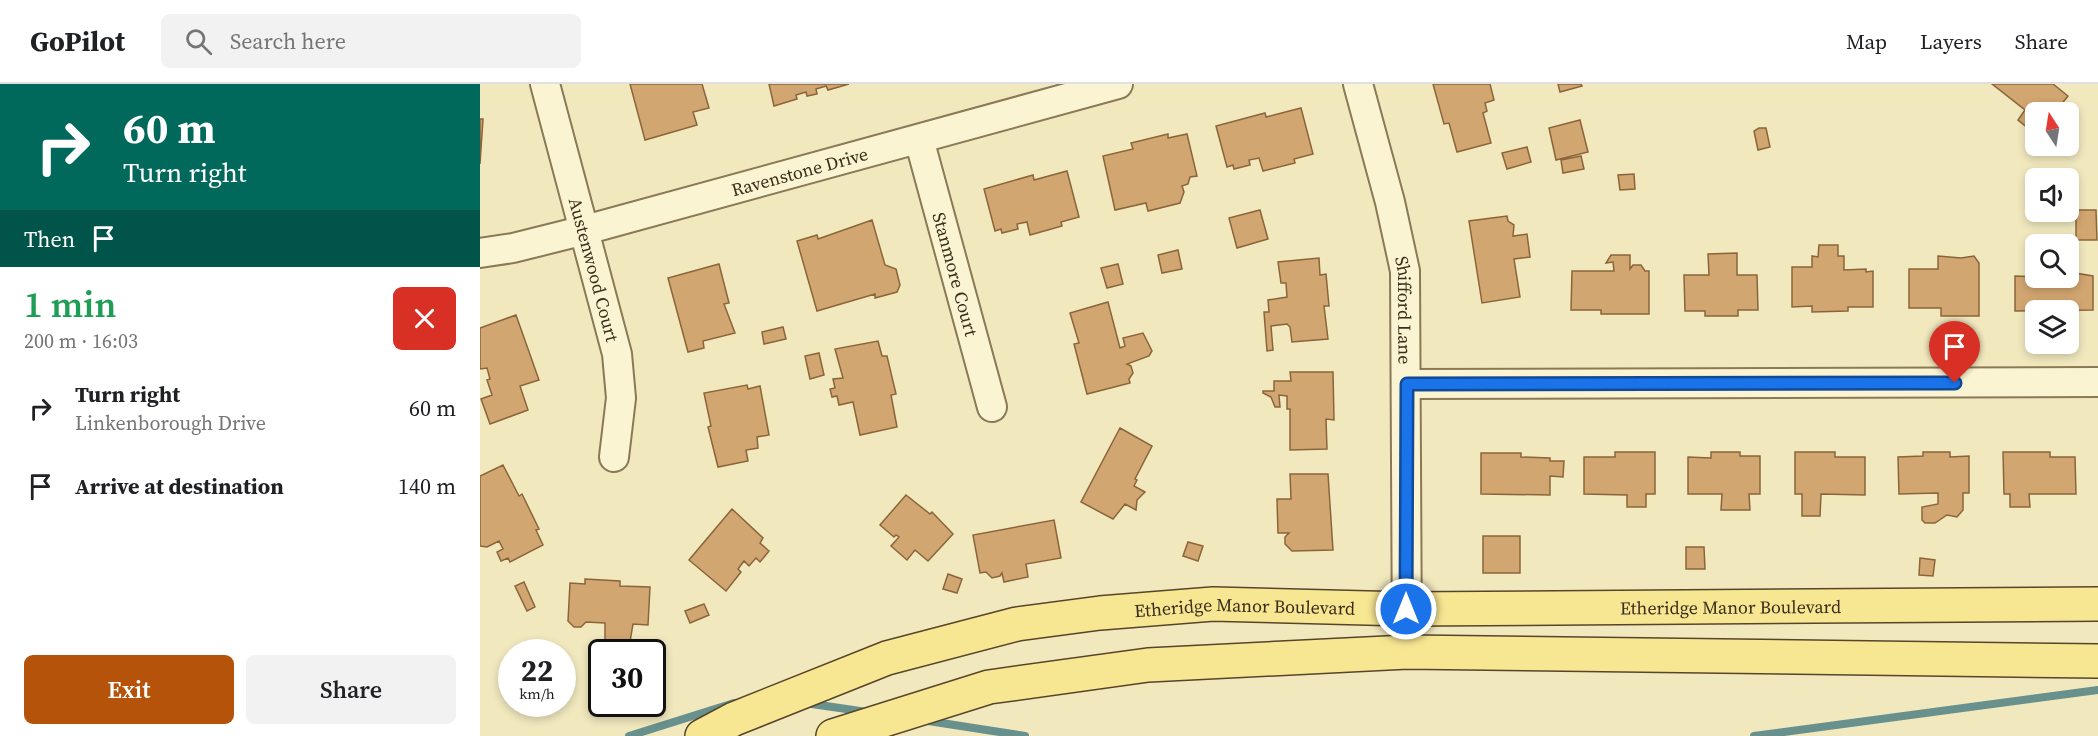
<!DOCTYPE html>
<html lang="en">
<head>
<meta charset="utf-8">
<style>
	:root { --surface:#fff; --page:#f2f2f2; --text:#202124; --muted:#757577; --line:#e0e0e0; --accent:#b45309 }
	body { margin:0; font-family:"Source Serif 4",serif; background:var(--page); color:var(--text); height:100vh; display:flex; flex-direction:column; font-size:22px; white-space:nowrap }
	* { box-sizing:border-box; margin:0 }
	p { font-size:20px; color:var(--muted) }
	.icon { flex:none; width:33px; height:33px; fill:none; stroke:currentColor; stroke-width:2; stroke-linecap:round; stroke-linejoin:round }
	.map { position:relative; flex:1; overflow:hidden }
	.details { display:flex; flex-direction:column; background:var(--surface); width:480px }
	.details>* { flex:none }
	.guide { background:#00695c; color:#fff; overflow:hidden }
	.needle { width:39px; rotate:348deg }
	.fabs { position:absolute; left:1545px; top:18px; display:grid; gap:12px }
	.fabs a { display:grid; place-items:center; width:54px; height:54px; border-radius:9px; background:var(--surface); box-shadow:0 3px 9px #0003; font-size:30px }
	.speed { position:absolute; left:18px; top:555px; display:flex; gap:12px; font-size:30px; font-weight:700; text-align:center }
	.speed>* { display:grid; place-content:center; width:78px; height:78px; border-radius:50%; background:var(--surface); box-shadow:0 3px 9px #0003; line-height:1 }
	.speed small { font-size:15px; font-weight:400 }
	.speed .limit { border:3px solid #111; border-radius:9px; background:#fff; color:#111 }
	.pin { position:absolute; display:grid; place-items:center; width:51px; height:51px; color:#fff; margin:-62px -26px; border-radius:50% 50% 50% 0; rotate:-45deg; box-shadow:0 0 6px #0007 }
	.pin .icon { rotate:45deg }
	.me { position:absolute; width:66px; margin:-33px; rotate:0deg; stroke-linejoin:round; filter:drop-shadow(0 0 4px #0008) }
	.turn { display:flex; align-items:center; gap:21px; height:126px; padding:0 24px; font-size:27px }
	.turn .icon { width:78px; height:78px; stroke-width:2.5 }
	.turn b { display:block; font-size:42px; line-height:51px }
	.then { display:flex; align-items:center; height:57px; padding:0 24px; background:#0003; gap:12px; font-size:22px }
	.round { display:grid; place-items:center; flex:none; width:63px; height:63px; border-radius:9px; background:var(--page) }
	.head { display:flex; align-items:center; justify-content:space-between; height:102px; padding:0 24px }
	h1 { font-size:36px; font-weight:600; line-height:45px; color:#1e9e55 }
	.action { display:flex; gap:12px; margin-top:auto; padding:12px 24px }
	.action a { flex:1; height:69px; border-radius:9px; background:var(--accent); color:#fff; font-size:24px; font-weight:600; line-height:69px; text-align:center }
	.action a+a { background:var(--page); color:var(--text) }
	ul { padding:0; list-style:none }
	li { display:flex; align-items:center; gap:18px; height:78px; padding:0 24px }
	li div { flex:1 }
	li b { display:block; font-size:22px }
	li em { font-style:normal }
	header { display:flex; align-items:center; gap:36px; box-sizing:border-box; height:84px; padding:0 30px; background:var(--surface); border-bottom:2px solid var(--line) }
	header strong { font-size:28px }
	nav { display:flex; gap:33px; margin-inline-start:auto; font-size:21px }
	.search { width:420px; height:54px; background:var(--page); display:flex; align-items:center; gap:15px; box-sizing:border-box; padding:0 21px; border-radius:9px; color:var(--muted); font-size:22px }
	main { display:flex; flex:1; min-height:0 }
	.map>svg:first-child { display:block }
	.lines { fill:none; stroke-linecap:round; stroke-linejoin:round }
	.stream { stroke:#68908c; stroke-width:8 }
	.building { fill:#d2a671; stroke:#8b653a; stroke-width:1.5 }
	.minor-casing { stroke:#8a7956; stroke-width:32 }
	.major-casing { stroke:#57452a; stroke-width:36 }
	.minor { stroke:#fbf4d2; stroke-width:28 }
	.major { stroke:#f7e692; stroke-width:33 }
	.route-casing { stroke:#114b97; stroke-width:15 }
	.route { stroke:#1a73e8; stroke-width:10 }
	.labels { text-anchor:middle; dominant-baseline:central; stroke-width:5; stroke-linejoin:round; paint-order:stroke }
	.street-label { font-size:18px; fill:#392d1b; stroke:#f8f1ce }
</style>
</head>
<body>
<header>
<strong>GoPilot</strong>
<div class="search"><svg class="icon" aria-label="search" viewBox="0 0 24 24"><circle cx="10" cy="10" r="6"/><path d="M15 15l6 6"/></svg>Search here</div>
<nav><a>Map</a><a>Layers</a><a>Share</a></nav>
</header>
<main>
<section class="details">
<div class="guide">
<div class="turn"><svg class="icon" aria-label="right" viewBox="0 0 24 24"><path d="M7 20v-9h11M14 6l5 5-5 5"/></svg><div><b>60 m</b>Turn right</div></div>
<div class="then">Then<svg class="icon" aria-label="arrive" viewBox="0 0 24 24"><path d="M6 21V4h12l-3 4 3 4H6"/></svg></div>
</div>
<div class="head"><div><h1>1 min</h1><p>200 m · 16:03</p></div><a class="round" style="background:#d93025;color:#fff"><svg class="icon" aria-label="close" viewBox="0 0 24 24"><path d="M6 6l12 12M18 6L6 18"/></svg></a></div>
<ul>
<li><svg class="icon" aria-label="right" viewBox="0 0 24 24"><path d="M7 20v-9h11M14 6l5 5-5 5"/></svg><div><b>Turn right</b><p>Linkenborough Drive</p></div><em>60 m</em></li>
<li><svg class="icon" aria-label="arrive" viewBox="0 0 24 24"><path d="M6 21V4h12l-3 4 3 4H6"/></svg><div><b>Arrive at destination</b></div><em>140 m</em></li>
</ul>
<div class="action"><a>Exit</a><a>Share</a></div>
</section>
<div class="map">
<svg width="1618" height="652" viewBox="0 0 1618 652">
	<rect width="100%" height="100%" fill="#f1e8be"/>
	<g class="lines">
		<path class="stream" d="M325 619 387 628
			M442 636 545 652
			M149 652 254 619
			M1274 652 1618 606"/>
	</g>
	<path class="building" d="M150 0H222L229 24 213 28 217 41 165 56Z
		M289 0H369L348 6 346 2 336 5 337 10 327 12 326 8 316 11 317 15 294 22Z
		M953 0H1010L1014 16 1005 19 1007 27 1003 29 1011 59 977 68 969 39 964 40Z
		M1078 0H1101L1102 2 1080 8Z
		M1512 0H1573L1588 12 1575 28H1556V37L1549 45 1538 36 1545 26Z
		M821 24 833 70 814 75 815 79 783 87 779 74 769 76 770 81 754 85 753 81 747 83 736 42 785 29 786 33Z
		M0 35H3L0 80Z
		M1100 36 1108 68 1076 76 1069 44Z
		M1279 44H1286L1290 63 1278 66 1274 47Z
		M688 50V54L707 50 717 92 710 93 708 100 702 102 704 108 700 119 668 127 666 119 635 126 623 72 653 65 651 59Z
		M1047 63 1051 78 1027 85 1022 69Z
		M1101 72 1104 85 1083 89 1081 76Z
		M587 87 599 133 581 138 582 142 550 151 547 138 537 140 538 145 522 149 521 145 515 147 504 105 553 91 554 96Z
		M1154 90 1155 105 1140 106 1138 91Z
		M780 126 788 155 757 164 749 134Z
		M1596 126H1616L1617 156H1596Z
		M1027 132 1028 137 1034 141 1033 152 1047 150 1050 173 1034 175 1040 213 1002 219 989 137Z
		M392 136 405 181 416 185 420 201 417 208 395 214V210L337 227 317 157 337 151 338 155Z
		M1339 161H1358V172H1364V186L1386 185V188L1393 187V223H1368V227L1332 228V222L1312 223V183H1332V172L1338 173Z
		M698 166 702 185 682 189 678 171Z
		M1257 169V191H1277L1278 226H1258V232H1225V227H1205L1204 191H1229L1228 170Z
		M1131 171H1150V185L1153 181H1161L1165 187H1169V230H1121V226H1091L1092 187H1134L1133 178 1126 179Z
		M1458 172 1481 174 1494 172 1499 179V232H1461V224H1429V185H1458Z
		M1589 173V188L1613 192V226L1535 227V192L1588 194Z
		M839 174 840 191 846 190 849 222H844L848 255 812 258 810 243 807 240 791 242 793 266 787 267 784 228H789L788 216 807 213 806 199H801L798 178Z
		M239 180 249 219 244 220 255 249 223 257 224 264 208 268 188 194Z
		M638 180 643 200 627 204 621 184Z
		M628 218 640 264 645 262 643 254 663 249 672 267 669 272 647 280 651 282 653 289 649 295 650 299 607 310 594 260 599 259 590 229Z
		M36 231 59 296 40 302 48 326 10 340 1 315 12 311 7 296 10 295 7 284 0 285V244Z
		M303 243 306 255 284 260 282 248Z
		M398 257 402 272H407L416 310 411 311 417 343 380 351 373 318 359 321 357 312 352 313 350 305 355 304 353 295 363 294 355 265Z
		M339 269 344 291 330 295 325 272Z
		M810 288H853L854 336 846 335 847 365 810 366V325H807V312L799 311 800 323H795L791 313 783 309V307H794V297H811Z
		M267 301 268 305 280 302 289 351 277 353 278 364 266 366 268 377 238 383 228 343 231 342 224 309Z
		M640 344 672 362 655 395 657 396 654 402 665 408 657 416 656 426 645 420 633 435 601 418Z
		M1135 368H1175V410H1166V423H1147V411L1104 410V373H1135Z
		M1231 368H1260V372H1280V410H1269L1270 426H1241L1242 410H1208V373L1231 374Z
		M1315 368H1355V373H1385V411L1341 410 1340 432H1322V410H1315Z
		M1443 368H1470V373L1489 372V409H1483V426L1477 433 1467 431 1455 439H1445L1442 436V423L1458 420V409L1419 410 1418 373 1443 372Z
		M1523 368H1570V373H1595L1596 410H1549L1550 423H1530V410H1524Z
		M1001 369H1041V373L1070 374V377H1084L1083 393 1070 392V411L1001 410Z
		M23 381 39 412 42 410 59 445 56 446 63 461 30 478 28 474 21 477 17 468 23 465 19 457 7 463 0 462V392Z
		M810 390H848L853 466 812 467 805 460V453L809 449H798L797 415H811Z
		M426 411 450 430 452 428 473 450 448 477 435 466 427 476 411 462 419 453 416 451 414 453 400 441Z
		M252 425 283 454 280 459 289 467 280 478 276 474 269 482 264 477 258 485 261 488 246 507 209 476Z
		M574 436 581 474 546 480 548 493 524 498 522 489 520 492 512 494 506 488 500 489 493 451Z
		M1003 452H1040V489H1003Z
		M708 458 723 462 718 477 703 472Z
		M1206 463H1224L1225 485H1206Z
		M1440 474 1455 476 1453 492 1439 491Z
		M468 490 482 495 477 509 463 505Z
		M105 495 140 497V502L170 503 168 541 153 540 150 558 125 557V539L106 538 101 543H94L88 537 90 499 105 500Z
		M44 498 55 523 47 527 35 502Z
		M224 520 229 531 210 539 205 527Z"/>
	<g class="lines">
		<defs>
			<g id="minor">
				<path id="s1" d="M65 0 137 270 141 314 134 373"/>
				<path id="s2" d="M878 0 910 118 925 187 927 568"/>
				<path id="s3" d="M439 55 512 323"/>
				<path id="s4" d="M0 169 33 164 105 146 638 0"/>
				<path d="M927 300 1618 298"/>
			</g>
			<g id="major">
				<path id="s5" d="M222 652 254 635 407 574 537 540 620 529 733 520 926 525 1618 520"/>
				<path d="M353 652 509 603 668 581 927 568 1618 577"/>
			</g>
		</defs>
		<use href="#minor" class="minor-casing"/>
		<use href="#major" class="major-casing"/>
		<use href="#minor" class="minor"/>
		<use href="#major" class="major"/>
	</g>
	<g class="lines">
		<defs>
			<path id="route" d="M926 525 927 300 1475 299"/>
		</defs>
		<use href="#route" class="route-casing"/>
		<use href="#route" class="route"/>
	</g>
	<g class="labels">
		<g class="street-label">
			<text stroke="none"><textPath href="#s4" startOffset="330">Ravenstone Drive</textPath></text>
			<text stroke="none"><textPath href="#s1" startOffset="192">Austenwood Court</textPath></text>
			<text stroke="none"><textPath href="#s3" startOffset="140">Stanmore Court</textPath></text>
			<text stroke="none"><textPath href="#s2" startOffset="232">Shifford Lane</textPath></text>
			<text stroke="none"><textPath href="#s5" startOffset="1050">Etheridge Manor Boulevard</textPath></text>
			<text stroke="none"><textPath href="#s5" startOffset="564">Etheridge Manor Boulevard</textPath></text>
		</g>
	</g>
</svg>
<div class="fabs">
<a><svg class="needle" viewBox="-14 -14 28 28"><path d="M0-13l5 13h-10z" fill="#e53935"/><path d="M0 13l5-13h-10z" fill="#757577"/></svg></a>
<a><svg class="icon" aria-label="sound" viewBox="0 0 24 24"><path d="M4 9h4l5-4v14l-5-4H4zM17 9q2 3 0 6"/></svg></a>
<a><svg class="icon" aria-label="search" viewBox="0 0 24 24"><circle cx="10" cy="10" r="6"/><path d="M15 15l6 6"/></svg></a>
<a><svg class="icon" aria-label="layers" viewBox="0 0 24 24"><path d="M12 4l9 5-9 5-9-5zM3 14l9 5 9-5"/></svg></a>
</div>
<div class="speed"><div>22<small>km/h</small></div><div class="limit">30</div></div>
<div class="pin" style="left:1475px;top:299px;background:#d93025"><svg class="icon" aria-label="arrive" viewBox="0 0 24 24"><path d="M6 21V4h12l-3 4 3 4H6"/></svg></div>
<svg class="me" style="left:926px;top:525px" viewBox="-20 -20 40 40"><circle r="17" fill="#1a73e8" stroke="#fff" stroke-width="3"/><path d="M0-11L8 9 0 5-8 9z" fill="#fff"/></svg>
</div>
</main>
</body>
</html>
